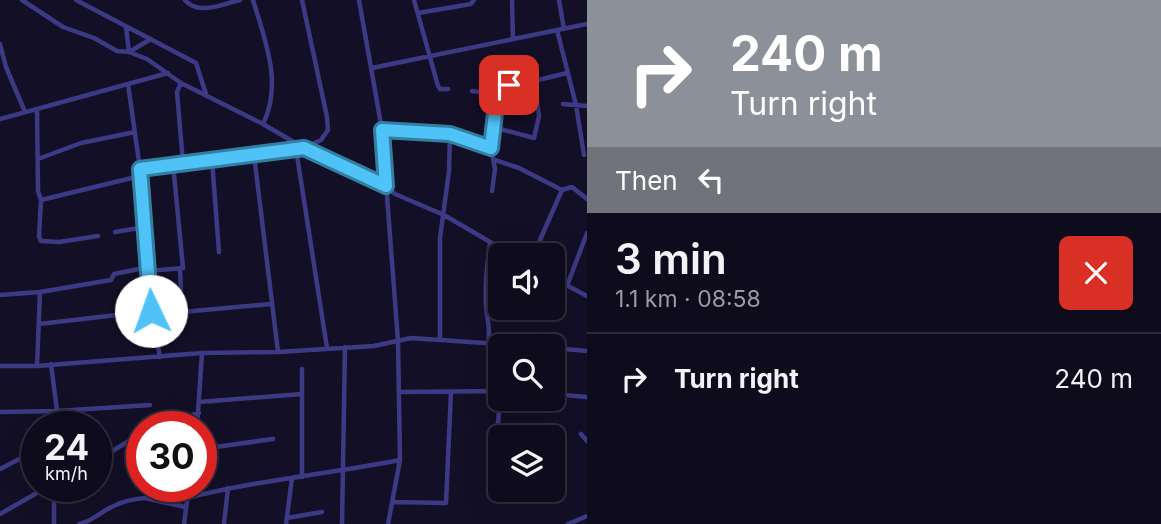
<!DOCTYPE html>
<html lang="en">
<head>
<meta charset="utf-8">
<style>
	:root { --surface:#0e0b1c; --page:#171425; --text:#f1f3f6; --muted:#9b9ba3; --line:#2e2b3b }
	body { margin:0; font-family:Inter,sans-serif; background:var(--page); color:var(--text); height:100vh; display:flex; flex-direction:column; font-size:26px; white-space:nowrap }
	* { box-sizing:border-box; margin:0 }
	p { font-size:23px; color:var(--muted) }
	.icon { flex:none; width:38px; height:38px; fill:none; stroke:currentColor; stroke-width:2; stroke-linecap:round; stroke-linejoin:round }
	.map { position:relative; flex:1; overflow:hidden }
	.sheet { display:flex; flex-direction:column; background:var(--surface); width:574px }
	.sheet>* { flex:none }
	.top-card { background:#8c9099; color:#fff; overflow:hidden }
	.controls { position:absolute; left:488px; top:243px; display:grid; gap:14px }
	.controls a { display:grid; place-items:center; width:77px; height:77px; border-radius:10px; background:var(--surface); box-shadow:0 7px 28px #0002,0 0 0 2px var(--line); font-size:35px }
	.speed { position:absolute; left:21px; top:411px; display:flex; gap:14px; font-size:35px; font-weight:700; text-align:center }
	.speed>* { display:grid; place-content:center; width:91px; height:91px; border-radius:50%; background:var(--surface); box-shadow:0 7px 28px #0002,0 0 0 2px var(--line); line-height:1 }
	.speed small { font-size:18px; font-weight:400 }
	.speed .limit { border:10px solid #d22; background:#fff; color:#111 }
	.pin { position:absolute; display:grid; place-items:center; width:60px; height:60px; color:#fff; margin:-30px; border-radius:14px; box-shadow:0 4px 10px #0006 }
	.me { position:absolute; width:77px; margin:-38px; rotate:357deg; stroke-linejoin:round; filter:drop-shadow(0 0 5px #0008) }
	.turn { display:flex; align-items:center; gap:24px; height:147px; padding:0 28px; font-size:32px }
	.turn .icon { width:91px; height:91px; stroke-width:2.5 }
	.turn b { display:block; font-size:49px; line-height:60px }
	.then { display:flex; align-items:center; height:66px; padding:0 28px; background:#0003; gap:14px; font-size:26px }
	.round { display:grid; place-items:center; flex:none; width:74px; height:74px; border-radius:10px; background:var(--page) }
	.overview { display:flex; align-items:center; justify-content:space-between; height:119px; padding:0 28px }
	h1 { font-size:42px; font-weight:600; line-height:52px }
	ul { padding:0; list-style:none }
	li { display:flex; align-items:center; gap:21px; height:91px; padding:0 28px; border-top:2px solid var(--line) }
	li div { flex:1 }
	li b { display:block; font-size:26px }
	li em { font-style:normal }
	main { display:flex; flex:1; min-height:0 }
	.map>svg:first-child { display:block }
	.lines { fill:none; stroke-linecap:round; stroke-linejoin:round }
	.minor { stroke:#3d3a85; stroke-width:4.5 }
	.route-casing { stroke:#337fa1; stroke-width:18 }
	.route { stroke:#4fc3f7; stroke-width:12 }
</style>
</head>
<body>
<main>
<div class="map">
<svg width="587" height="524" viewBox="0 0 587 524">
	<rect width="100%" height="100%" fill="#130f26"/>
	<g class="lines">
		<path class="minor" d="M22 0 63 27 94 38 117 51 129 52 147 59 181 83 263 124 304 148 386 186 395 194 444 215 514 256
			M76 0 196 63 206 94
			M185 0C198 16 223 4 240 0
			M253 0C265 40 283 84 263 124
			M359 0 382 130 398 341 400 460 388 524
			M414 0 438 86 440 89H448
			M512 0 513 39
			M559 0 564 29
			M418 13 471 4 474 0
			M126 27 129 52 151 39
			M557 30 576 105 584 155
			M0 44 6 67 25 112
			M372 68 587 24
			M181 83 177 92 183 163
			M128 84 140 169 151 311 160 357
			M472 91 498 94
			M563 104 587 106
			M37 109 38 191 41 200 140 176
			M0 119 168 73
			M493 127 534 138 539 116 534 81 567 73
			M382 130 450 134 449 171 440 238V339
			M450 134 491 148
			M296 149 327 348
			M254 155 278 352
			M38 159 81 143 135 132
			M212 160 219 252
			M495 160 519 168 562 190 533 256
			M140 169 304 148 321 140 328 130 327 117 302 0
			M562 190 572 187 587 199
			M492 191 495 169 491 148 497 96C506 83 519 84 534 81
			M41 200 39 237 41 241 59 242 98 236
			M115 232 145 227
			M180 270 182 312 271 304
			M149 271 183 268 173 164
			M553 278 587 296
			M567 286 587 233
			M0 295 40 292 111 280 114 274 149 267
			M39 324 151 311
			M488 344C491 329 487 319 486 305 485 284 487 263 490 243
			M553 348 587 351
			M51 364 57 411 55 427
			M0 366H37L202 353 278 352 374 346 411 338 528 346
			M37 366 40 292
			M400 392 500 391
			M553 394 587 397
			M500 395 498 425 500 448
			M199 402 302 394
			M0 412 57 411 150 405
			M153 427 199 413
			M197 427 202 353
			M581 434 587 441
			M201 449 273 439
			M96 461 142 433
			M0 469 37 450
			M302 477V369
			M54 486V524
			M187 498C257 480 329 474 400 460
			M393 502 446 503 451 392
			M0 514 49 486
			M287 518 322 512
			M79 524C94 521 102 510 116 505 124 501 135 499 145 498L185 507
			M184 524 189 486
			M224 524 228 488
			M286 524 292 478
			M342 524 345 347
			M568 524 587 516"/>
	</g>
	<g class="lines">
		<defs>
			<path id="route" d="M151 311 140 169 304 148 386 186 382 130 450 134 491 148 497 96 502 89 509 85"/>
		</defs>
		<use href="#route" class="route-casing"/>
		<use href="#route" class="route"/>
	</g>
</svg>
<div class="controls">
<a><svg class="icon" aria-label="sound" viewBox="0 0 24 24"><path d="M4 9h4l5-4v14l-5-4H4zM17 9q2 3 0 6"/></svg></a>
<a><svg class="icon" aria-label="search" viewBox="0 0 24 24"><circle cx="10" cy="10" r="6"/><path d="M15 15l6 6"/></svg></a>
<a><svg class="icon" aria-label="layers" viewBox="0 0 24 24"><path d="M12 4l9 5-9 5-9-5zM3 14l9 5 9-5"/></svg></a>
</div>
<div class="speed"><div>24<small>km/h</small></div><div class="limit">30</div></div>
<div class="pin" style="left:509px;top:85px;background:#d93025"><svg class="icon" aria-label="arrive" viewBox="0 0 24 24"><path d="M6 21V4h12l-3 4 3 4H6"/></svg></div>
<svg class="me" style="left:151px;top:311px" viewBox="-20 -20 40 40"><circle r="19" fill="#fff"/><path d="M0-13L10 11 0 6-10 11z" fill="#4fc3f7"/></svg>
</div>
<section class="sheet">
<div class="top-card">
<div class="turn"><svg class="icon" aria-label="right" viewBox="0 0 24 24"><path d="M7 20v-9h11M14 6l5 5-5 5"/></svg><div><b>240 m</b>Turn right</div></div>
<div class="then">Then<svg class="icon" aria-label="left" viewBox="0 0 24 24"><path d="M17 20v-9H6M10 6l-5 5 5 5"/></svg></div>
</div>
<div class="overview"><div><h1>3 min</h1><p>1.1 km · 08:58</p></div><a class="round" style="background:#d93025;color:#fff"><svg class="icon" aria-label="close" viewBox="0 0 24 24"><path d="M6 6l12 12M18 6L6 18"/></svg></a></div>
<ul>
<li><svg class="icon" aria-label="right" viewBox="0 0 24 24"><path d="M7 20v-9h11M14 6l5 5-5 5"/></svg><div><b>Turn right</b></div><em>240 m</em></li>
</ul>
</section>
</main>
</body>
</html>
